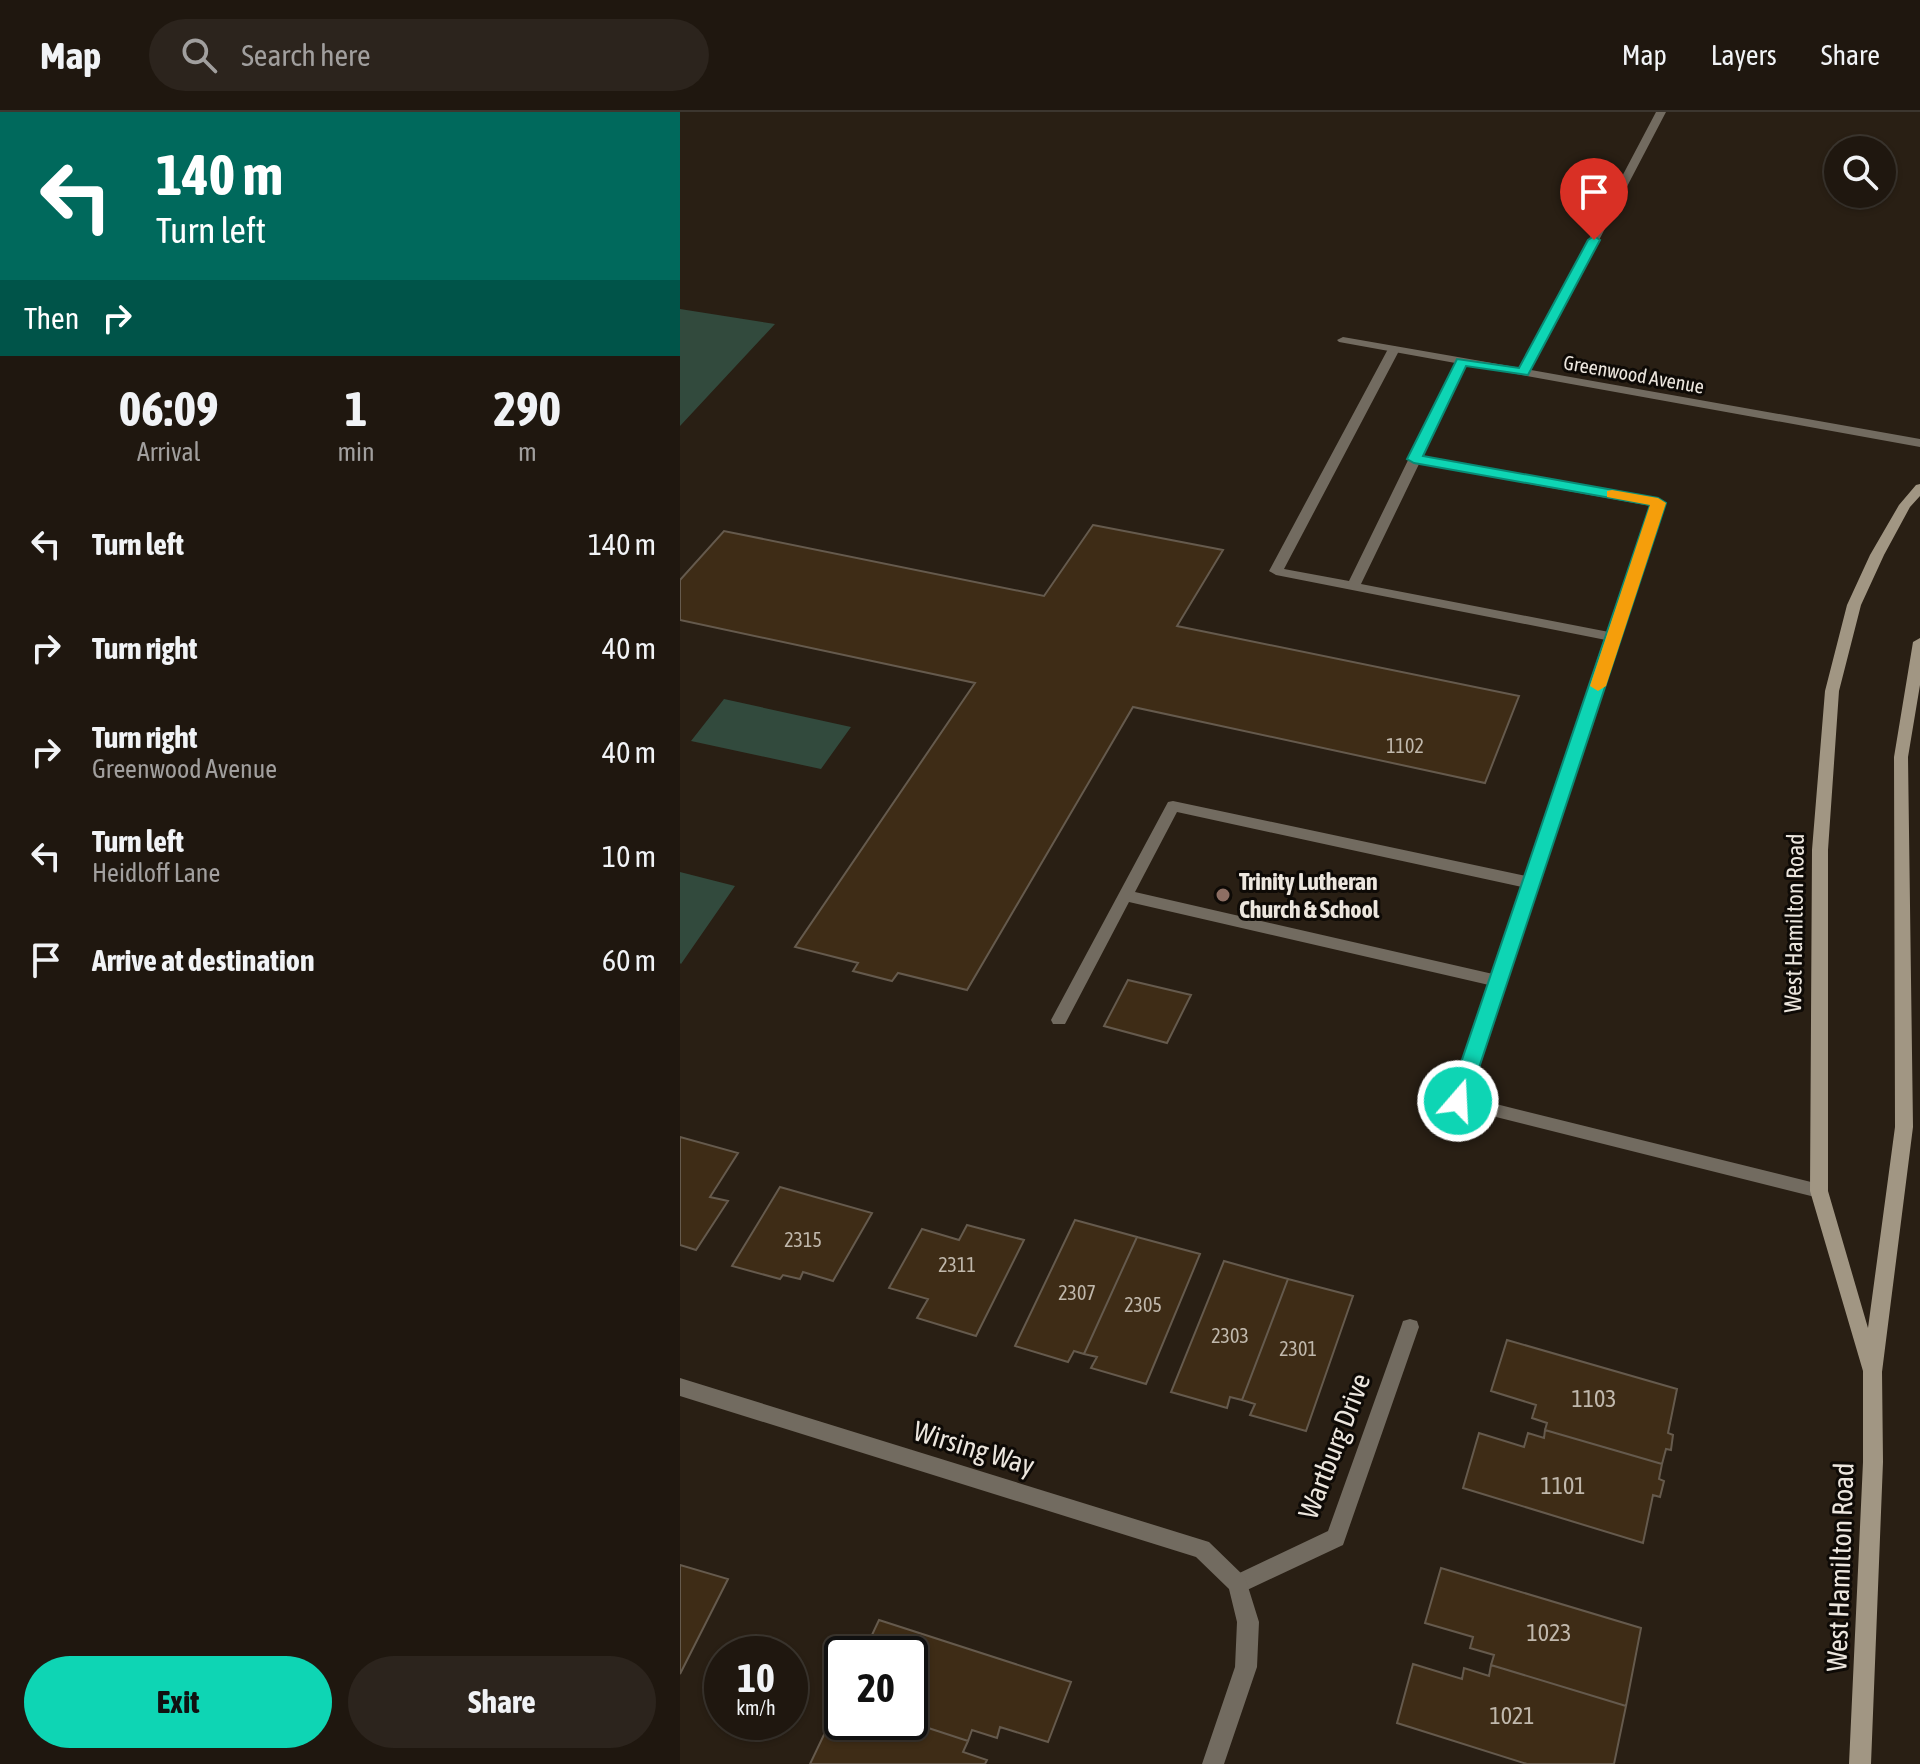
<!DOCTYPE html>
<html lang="en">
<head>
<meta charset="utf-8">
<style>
	:root { --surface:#1f170f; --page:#2c241d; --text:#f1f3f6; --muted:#a19f9e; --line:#3c362f; --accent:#0ed5b4 }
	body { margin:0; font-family:"Asap Condensed",sans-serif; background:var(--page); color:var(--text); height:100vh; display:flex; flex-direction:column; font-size:30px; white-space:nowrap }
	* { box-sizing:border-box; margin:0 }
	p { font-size:26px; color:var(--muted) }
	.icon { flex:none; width:44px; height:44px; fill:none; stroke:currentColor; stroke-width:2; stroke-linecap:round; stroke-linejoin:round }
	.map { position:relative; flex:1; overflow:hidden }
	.drawer { display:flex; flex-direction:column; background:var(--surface); width:680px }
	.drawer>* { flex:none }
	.guide { background:#00695c; color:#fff; overflow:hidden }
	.tools { position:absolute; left:1144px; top:24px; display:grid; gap:16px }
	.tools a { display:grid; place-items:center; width:72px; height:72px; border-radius:50%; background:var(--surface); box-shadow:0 2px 6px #0004,0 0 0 2px var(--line); font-size:40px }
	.speed { position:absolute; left:24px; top:1524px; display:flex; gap:16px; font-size:40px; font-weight:700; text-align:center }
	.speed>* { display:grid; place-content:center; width:104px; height:104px; border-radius:50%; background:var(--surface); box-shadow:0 2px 6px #0004,0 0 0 2px var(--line); line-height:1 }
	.speed small { font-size:20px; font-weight:400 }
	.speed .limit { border:4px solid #111; border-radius:12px; background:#fff; color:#111 }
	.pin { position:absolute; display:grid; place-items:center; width:68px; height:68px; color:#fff; margin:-82px -34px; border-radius:50% 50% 50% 0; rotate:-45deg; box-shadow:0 0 8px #0007 }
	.pin .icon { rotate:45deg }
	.me { position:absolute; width:88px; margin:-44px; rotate:19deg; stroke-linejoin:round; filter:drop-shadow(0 0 6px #0008) }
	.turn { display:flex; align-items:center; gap:28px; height:168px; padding:0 24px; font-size:36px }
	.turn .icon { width:104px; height:104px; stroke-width:2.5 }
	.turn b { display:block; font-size:56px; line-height:68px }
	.then { display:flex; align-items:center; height:76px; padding:0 24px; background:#0003; gap:16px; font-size:30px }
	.eta { display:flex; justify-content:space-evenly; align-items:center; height:136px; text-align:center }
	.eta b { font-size:48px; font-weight:700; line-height:56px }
	.cta { display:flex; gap:16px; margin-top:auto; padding:16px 24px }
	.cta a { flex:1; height:92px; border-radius:48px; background:var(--accent); color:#111; font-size:32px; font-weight:700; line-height:92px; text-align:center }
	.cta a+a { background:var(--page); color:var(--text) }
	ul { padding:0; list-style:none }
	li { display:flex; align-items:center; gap:24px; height:104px; padding:0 24px }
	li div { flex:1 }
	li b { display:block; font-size:30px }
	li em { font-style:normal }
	header { display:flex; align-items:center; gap:48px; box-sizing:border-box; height:112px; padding:0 40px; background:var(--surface); border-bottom:2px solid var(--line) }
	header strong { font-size:38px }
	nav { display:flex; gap:44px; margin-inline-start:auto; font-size:28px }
	.search { width:560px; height:72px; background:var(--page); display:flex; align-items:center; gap:20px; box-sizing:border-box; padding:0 28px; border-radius:44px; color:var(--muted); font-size:30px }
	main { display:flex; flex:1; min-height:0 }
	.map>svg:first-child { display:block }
	.green { fill:#324a3d }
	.building { fill:#3e2c16; stroke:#655a4d; stroke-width:2 }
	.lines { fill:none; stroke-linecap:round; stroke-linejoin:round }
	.service { fill:#726b60; fill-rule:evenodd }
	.minor { fill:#726b60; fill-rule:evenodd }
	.secondary { fill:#a19683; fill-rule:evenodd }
	.route { fill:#0ed5b4; stroke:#098a75; stroke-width:2 }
	.slow { fill:#f59e0b }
	.education-dot { fill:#8d6e63; stroke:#0e0a06; stroke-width:3 }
	.labels { text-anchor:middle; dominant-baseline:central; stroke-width:6; stroke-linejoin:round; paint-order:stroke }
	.far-street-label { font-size:20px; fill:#ece6de; stroke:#0e0a06 }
	.number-label { font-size:20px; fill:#c0b8ac }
	.poi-label { font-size:24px; font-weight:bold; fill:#ece6de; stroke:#0e0a06; text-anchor:start }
	.street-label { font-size:24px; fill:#ece6de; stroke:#0e0a06 }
	.near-number-label { font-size:24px; fill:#c0b8ac }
	.near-street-label { font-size:28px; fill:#ece6de; stroke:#0e0a06 }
</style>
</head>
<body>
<header>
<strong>Map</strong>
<div class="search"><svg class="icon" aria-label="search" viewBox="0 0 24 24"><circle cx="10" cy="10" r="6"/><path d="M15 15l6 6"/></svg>Search here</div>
<nav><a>Map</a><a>Layers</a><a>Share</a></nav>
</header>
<main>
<section class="drawer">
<div class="guide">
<div class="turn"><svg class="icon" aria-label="left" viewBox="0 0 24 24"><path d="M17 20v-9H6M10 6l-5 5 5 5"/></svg><div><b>140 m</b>Turn left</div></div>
<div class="then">Then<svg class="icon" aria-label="right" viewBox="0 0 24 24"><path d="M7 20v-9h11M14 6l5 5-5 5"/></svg></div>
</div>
<div class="eta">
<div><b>06:09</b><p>Arrival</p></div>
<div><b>1</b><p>min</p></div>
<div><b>290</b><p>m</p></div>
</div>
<ul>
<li><svg class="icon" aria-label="left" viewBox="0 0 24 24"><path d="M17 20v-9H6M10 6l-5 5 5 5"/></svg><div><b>Turn left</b></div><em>140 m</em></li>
<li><svg class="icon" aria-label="right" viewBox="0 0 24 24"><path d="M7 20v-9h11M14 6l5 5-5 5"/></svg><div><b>Turn right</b></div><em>40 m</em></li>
<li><svg class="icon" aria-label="right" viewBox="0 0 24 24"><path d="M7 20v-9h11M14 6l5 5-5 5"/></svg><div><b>Turn right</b><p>Greenwood Avenue</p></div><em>40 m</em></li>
<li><svg class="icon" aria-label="left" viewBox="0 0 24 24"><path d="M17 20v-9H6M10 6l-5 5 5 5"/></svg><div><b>Turn left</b><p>Heidloff Lane</p></div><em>10 m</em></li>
<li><svg class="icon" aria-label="arrive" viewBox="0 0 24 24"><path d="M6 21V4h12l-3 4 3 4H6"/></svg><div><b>Arrive at destination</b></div><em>60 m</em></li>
</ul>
<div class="cta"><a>Exit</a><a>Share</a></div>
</section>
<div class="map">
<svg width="1240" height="1652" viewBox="0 0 1240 1652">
	<rect width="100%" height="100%" fill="#291f14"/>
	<path class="green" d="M0 197 95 212 0 314Z
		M44 587 171 615 141 657 11 629Z
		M0 760 55 774 1 852 0 851Z"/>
	<path class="building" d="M413 413 543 438 497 514 839 584 805 671 453 595 287 878 218 861 212 869 173 859 178 851 115 835 295 571 0 508V468L44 419 364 484Z
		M448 868 511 883 487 931 424 914Z
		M0 1025 58 1041 30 1085 48 1089 16 1138 0 1133Z
		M100 1075 192 1101 153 1169 123 1160 120 1167 103 1163 100 1167 52 1154Z
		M395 1108 457 1125 404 1242 394 1239 388 1250 335 1234Z
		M287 1113 344 1128 296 1224 237 1206 248 1187 209 1176 242 1117 279 1128Z
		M457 1125 520 1142 466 1272 411 1256 417 1245 404 1242Z
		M544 1149 608 1167 562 1288 550 1285 547 1296 491 1280Z
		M608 1167 673 1184 626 1319 570 1303 575 1292 562 1288Z
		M827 1228 997 1277 988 1321 993 1323 991 1338 986 1337 982 1352 865 1318 867 1311 852 1306 856 1293 811 1279Z
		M865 1318 982 1352 979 1367 984 1369 980 1385 973 1383 963 1431 783 1376 799 1321 844 1335 848 1321 864 1326Z
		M0 1453 48 1467 0 1562Z
		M761 1456 961 1516 946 1594 811 1553 814 1543 790 1536 793 1525 745 1511Z
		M199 1508 391 1570 368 1630 320 1615 317 1626 292 1618 288 1629 230 1610V1542H183Z
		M733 1552 782 1567 784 1556 809 1564 811 1553 946 1594 934 1652H847L717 1611Z
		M161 1587 162 1610H230L288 1629 283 1640 307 1648 305 1652H130Z"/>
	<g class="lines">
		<path class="service" d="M714 234 720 237 604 457 669 469 776 250 782 247 788 250 742 345 978 387 984 391 788 985 1139 1072 1145 1074 1148 1079 1145 1084 1139 1086 772 994 769 989 809 873 449 790 385 912H373L371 908 488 690 493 689 846 764 926 528 596 463 589 459 708 237ZM739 352 971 394 929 520 681 472ZM497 700 842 775 813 862 455 780Z
			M730 1207 737 1209 739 1215 663 1433 565 1479 558 1482 551 1479 548 1472 551 1465 648 1419 721 1215 723 1209Z"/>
		<path class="minor" d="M976 0H986L851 258 1240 327V335L659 230 657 228 663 225 841 256Z
			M0 1266 529 1430 565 1465 579 1510 577 1555 544 1652H522L555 1555 557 1510 549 1477 516 1445 0 1284Z"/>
		<path class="secondary" d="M1240 372V384L1230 395 1204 443 1181 493 1159 579 1148 738V1079L1188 1216 1215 1015 1214 645 1233 530 1240 526V573L1228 645 1233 1015 1202 1260 1203 1350 1191 1652H1169L1183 1350V1259L1130 1079 1132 738 1145 579 1167 493 1190 443 1219 393 1236 373Z"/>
	</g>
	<path class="route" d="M914 124 920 128 848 263 786 254 743 344 978 386 986 391 788 989 785 994H771L768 989 970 393 734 351 727 347 777 247 839 256 908 128Z"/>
	<path class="slow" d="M932 378 978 386 986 391 926 574 918 579 910 574 970 393 927 385V379Z"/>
	<circle class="education-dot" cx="543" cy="783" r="8"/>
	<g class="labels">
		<g class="far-street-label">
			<text transform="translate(954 262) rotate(10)">Greenwood Avenue</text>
		</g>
		<g class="number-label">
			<text x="725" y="633">1102</text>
			<text x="123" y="1127">2315</text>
			<text x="277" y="1152">2311</text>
			<text x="397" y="1180">2307</text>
			<text x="463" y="1192">2305</text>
			<text x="550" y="1223">2303</text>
			<text x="618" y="1236">2301</text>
		</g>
		<g class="poi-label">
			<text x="559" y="769">Trinity Lutheran<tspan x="559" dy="28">Church &amp; School</tspan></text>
		</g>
		<g class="street-label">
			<text transform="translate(1114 811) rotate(-89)">West Hamilton Road</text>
		</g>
		<g class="near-number-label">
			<text x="914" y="1286">1103</text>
			<text x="883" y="1373">1101</text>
			<text x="869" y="1520">1023</text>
			<text x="832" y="1603">1021</text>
		</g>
		<g class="near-street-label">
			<text transform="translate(654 1334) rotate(-69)">Wartburg Drive</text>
			<text transform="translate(294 1336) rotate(17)">Wirsing Way</text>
			<text transform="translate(1160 1455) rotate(-88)">West Hamilton Road</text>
		</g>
	</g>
</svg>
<div class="tools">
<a><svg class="icon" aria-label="search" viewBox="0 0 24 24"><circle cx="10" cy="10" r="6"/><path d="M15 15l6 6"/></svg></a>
</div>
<div class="speed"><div>10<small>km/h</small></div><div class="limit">20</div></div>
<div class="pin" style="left:914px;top:128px;background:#d93025"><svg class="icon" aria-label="arrive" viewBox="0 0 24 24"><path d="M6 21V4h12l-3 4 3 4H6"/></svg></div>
<svg class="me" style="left:778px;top:989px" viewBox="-20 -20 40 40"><circle r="17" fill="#0ed5b4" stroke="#fff" stroke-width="3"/><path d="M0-11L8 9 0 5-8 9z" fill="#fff"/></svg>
</div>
</main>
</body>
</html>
